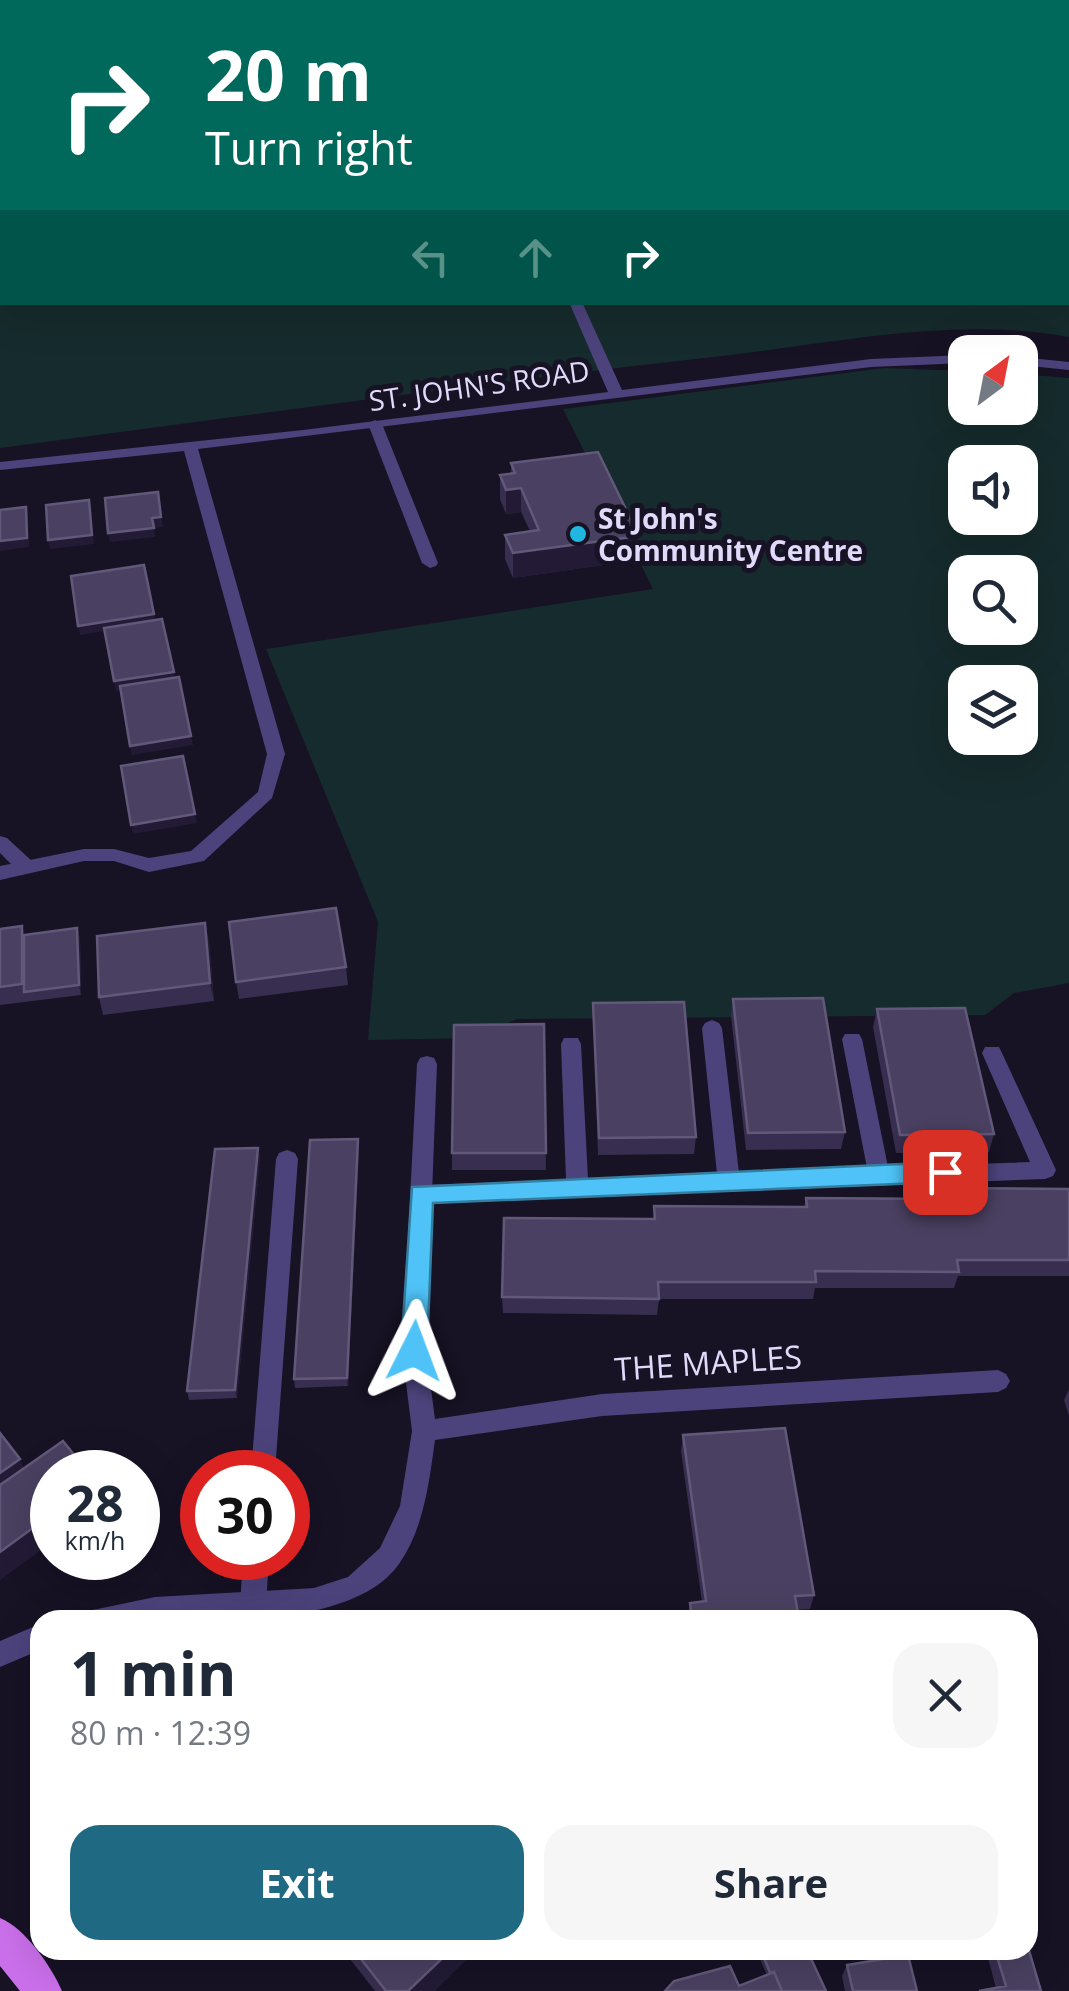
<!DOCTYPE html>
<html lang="en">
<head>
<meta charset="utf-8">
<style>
	:root { --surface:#fff; --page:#f6f6f7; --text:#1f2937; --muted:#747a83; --accent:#1f6983 }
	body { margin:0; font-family:"Open Sans",sans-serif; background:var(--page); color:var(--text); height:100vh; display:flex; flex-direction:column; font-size:38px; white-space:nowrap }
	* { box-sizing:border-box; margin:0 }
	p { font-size:32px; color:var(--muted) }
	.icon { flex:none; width:55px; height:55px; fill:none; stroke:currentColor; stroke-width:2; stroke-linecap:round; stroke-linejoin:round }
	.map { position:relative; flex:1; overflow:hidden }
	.sheet { position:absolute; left:30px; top:1610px; width:1008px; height:350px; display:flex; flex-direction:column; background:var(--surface); border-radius:30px; box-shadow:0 10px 40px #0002 }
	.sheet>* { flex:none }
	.hud { position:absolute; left:0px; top:0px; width:1070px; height:305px; box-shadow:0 10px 40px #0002; background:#00695c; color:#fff; overflow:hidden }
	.needle { width:65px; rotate:32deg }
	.buttons { position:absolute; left:948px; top:335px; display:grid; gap:20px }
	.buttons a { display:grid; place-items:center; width:90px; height:90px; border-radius:20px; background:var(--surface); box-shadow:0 10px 40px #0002; font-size:50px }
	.speed { position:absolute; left:30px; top:1450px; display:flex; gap:20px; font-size:50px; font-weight:700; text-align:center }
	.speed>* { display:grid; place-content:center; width:130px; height:130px; border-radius:50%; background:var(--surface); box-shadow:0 10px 40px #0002; line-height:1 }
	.speed small { font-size:25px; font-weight:400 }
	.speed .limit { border:15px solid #d22; background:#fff; color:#111 }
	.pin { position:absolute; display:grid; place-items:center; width:85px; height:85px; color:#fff; margin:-42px; border-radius:20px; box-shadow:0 5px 15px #0006 }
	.me { position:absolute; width:110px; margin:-55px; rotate:3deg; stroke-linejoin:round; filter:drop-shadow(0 0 8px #0008) }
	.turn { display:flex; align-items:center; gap:35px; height:210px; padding:0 40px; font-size:45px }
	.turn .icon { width:130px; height:130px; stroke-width:2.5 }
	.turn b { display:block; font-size:70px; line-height:85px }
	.lanes { display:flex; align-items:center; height:95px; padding:0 40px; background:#0003; justify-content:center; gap:50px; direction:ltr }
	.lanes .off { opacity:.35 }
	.round { display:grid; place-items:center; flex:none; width:105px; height:105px; border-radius:30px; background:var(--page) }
	.headline { display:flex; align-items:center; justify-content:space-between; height:170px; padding:0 40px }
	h1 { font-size:60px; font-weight:700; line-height:75px }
	.button { display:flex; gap:20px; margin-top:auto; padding:20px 40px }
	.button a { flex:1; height:115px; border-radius:30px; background:var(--accent); color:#fff; font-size:40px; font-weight:700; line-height:115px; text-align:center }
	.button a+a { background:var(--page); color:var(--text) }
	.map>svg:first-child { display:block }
	.green { fill:#162b2d; fill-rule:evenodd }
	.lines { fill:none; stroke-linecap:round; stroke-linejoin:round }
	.lane { fill:#4c437c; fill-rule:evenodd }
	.street { fill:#4c437c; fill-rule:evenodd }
	.primary { fill:#cb70eb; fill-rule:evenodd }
	.wall { fill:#382e4f }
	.shaded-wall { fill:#231b36 }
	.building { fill:#4a4061; stroke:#625879; stroke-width:2.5 }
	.route { fill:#4fc3f7; stroke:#337fa1; stroke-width:2.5 }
	.poi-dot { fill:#20b7e0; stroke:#171224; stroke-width:4 }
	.labels { text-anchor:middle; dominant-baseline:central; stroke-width:10; stroke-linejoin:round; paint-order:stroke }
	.far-street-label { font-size:28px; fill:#e1dafa; stroke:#171224 }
	.far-poi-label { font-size:28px; font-weight:bold; fill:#e1dafa; stroke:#171224; text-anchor:start }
	.street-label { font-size:32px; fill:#e1dafa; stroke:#171224 }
</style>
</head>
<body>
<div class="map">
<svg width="1069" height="1991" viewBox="0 0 1069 1991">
	<rect width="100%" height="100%" fill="#171224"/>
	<path class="green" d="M736 0H1069V337C956 316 835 343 722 356 481 383 241 416 0 448V71L2 302H1068V2H718Z
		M884 368 965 371V408H1020V374L1069 378V983L1014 993 985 1015 517 1019 475 1038 368 1040 378 922 266 649 653 589 563 409ZM965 462H1020V518H965ZM965 572H1020V628H965ZM965 682H1020V738H965Z"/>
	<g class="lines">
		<path class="lane" d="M375 420 382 424 438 563 436 566 430 568 422 563 368 424Z
			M0 836 7 838 33 862 35 867 33 872H19L0 853Z
			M712 1020 719 1023 722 1028 739 1173 867 1168 842 1039 845 1034H859L862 1039 888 1167 1030 1162 982 1053 985 1047H999L1002 1053 1056 1170 1053 1176 1045 1179 421 1203 413 1200 410 1194 413 1188 421 1185 566 1180 561 1044 564 1038H578L581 1044 588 1179 717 1174 702 1028 705 1023Z
			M287 1150 295 1153 298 1159 275 1472H251L276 1159 279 1153Z
			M243 1558H269L266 1605 262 1614 253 1618 244 1614 240 1605Z"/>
		<path class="street" d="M200 0H210V2H200Z
			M569 302H582L622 390 871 359 965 355V363L871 367 198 449 285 754 272 798 204 861 149 872 114 861H84L0 880V866L84 849H114L149 858 191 851 258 792 267 754 184 451 0 470V462L303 430 608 392Z
			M1020 357 1069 362V370L1020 365Z
			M427 1056 434 1058 437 1064 426 1351 435 1419 602 1394 998 1370 1006 1374 1010 1381 1006 1388 998 1392 602 1416 435 1440C429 1483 424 1528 399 1564 348 1637 165 1620 84 1620L88 1611 155 1597 314 1588 348 1577 380 1548 400 1506 412 1431 402 1351 417 1064 420 1058Z
			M40 1624V1650L0 1667V1641Z"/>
		<path class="primary" d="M0 1918C25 1928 51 1966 62 1991H20L0 1966Z"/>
	</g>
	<path class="wall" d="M39 0H102L101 2H40Z
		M240 0H308L300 2H241Z
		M500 0H539L535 2H500Z
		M511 463 639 536 638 560 513 578 505 559V535L530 531 521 512 506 514 500 499V475L511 473Z
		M22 926 24 935 80 938 81 995 0 1005V929Z
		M209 940 214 1001 103 1015 99 997Z
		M346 967 348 985 239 999 236 982Z
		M733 999 845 1132 841 1149 746 1150 731 1016Z
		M593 1003 696 1137 694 1154 598 1155Z
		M877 1009 994 1134 989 1152 896 1153 873 1027Z
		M544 1024 546 1170H452V1153Z
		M358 1139 359 1148 348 1386 295 1388 294 1379Z
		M260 1157 237 1398 189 1400 187 1391Z
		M944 1188 1069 1189V1276H958L954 1288H815L813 1299H659L657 1315 503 1313 502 1297 653 1219 654 1206 804 1207 806 1198H942Z
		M1069 1389V1416L1064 1400Z
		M683 1435 814 1595 810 1609 797 1610 799 1620H688L690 1603 702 1602 681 1451Z
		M343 1950H476L434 1991H375Z
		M756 1950H807L826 1991 739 1986 767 1975Z
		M986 1950H1028L1041 1991 996 1988Z
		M847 1965 917 1991H845L842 1976Z"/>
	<path class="shaded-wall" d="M260 0H308L300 2H260Z
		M521 488V512L506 514V490Z
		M158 492 163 527 154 528 152 518Z
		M89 500 94 544 50 549 48 540Z
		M26 507 28 516 29 547 0 551V541Z
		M154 528 155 537 110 542 108 533Z
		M639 536 638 560 513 578V553Z
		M154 614 155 623 80 635 78 626Z
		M174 672 175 681 116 691 114 681Z
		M191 736 193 745 132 755 130 746Z
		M195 814 197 823 133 834 131 825Z
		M205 923 209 940 214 1001 210 983Z
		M22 926 27 944 24 992 22 984Z
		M77 928 80 938 81 995 79 985Z
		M358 1139 359 1148 348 1386 347 1378Z
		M258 1148 260 1157 237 1398 235 1390Z
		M20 1459 34 1490 0 1514V1473Z
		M52 1514V1542L0 1580V1552Z
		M451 1950H476L434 1991H408Z"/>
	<path class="building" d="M598 452 639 536 513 553 505 535 539 530 521 488 506 490 500 475 515 473 511 463Z
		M158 492 161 517 152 518 154 528 108 533 105 498Z
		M89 500 92 535 48 540 46 505Z
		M26 507 27 538 0 541V510Z
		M144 565 154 614 78 626 71 576Z
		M162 619 174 672 114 681 104 628Z
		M179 677 191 736 130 746 120 686Z
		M183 756 195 814 131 825 121 766Z
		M336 908 346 967 236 982 229 922Z
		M205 923 210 983 99 997 97 936Z
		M22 926V984L0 987V929Z
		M77 928 79 985 24 992V935Z
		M823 998 845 1132 748 1133 733 999Z
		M684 1002 696 1137 599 1138 593 1003Z
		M965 1008 994 1134 900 1135 877 1009Z
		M544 1024 546 1153H452L454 1025Z
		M358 1139 347 1378 294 1379 310 1140Z
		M258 1148 235 1390 187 1391 215 1149Z
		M944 1188 1069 1189V1260H957L959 1272 815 1271 816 1282H658L659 1299 502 1297 504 1218 655 1219 654 1206 807 1207 806 1198 946 1199Z
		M785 1428 814 1595 795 1596 799 1620H692L690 1603 706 1601 683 1435Z
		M0 1433 20 1459 0 1473Z
		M63 1441 88 1472H52V1503L51 1504 52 1514 0 1552V1485Z
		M1028 1947 1041 1991H979L1006 1986 995 1950H1028Z
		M354 1950H451L408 1991H386Z
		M761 1950H807L826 1991H782L774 1972 770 1973Z
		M908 1955 917 1991H853L847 1965Z
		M730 1966 739 1986 774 1972 782 1991H665L674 1981Z"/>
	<path class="route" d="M945 1162 958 1172 945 1182 433 1203 427 1351 423 1360H405L401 1351 412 1187Z"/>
	<circle class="poi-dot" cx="578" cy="534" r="10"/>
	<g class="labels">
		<g class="far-street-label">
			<text transform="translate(479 385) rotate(-8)">ST. JOHN'S ROAD</text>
		</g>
		<g class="far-poi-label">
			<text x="598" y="518">St John's<tspan x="598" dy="32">Community Centre</tspan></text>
		</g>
		<g class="street-label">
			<text transform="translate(708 1362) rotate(-4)">THE MAPLES</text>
		</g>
	</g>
</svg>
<div class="buttons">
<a><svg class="needle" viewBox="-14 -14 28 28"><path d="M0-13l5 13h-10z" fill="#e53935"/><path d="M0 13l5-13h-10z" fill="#747a83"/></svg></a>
<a><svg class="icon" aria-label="sound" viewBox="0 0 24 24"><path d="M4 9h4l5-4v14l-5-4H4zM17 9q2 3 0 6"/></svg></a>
<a><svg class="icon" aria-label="search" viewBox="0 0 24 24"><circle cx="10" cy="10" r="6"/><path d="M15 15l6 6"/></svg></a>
<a><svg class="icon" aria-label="layers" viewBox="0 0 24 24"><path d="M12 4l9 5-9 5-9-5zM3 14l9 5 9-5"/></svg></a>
</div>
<div class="speed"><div>28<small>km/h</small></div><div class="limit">30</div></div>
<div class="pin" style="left:945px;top:1172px;background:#d93025"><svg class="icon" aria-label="arrive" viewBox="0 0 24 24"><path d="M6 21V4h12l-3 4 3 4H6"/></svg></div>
<svg class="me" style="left:414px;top:1351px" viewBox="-20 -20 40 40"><path d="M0-17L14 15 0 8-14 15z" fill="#4fc3f7" stroke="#fff" stroke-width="4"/></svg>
<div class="hud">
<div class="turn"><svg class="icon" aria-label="right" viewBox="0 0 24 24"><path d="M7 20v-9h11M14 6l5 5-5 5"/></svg><div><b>20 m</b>Turn right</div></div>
<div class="lanes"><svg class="icon off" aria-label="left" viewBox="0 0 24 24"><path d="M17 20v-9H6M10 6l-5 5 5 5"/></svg><svg class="icon off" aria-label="ahead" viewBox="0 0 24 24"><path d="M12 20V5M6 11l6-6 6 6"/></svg><svg class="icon" aria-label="right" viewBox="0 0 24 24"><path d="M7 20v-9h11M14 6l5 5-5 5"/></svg></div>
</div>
<section class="sheet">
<div class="headline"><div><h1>1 min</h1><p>80 m · 12:39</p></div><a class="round"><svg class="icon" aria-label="close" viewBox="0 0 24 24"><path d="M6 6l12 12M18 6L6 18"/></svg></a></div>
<div class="button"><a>Exit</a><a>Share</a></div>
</section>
</div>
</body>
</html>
